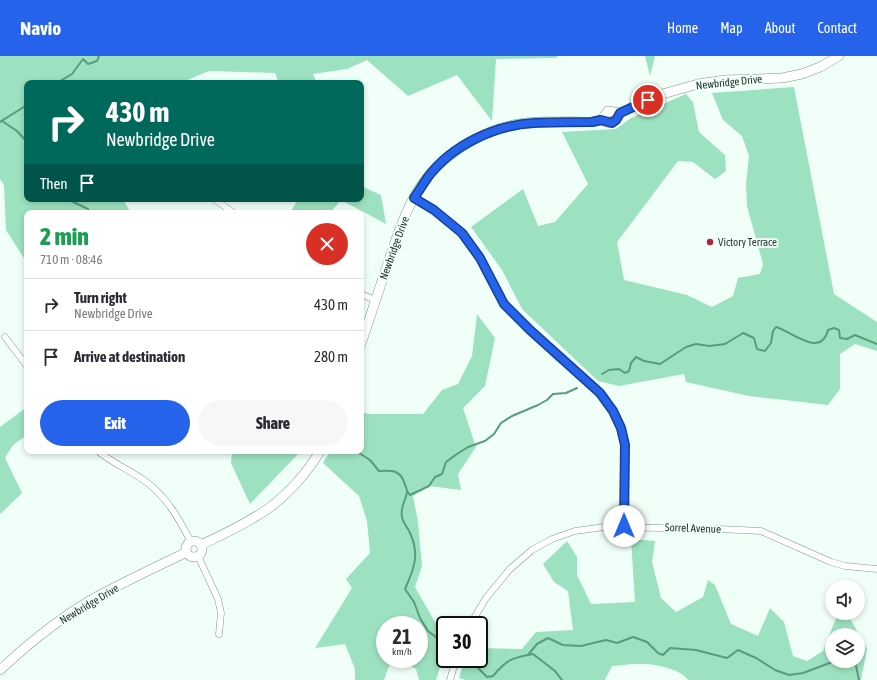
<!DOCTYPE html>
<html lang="en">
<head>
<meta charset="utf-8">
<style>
	:root { --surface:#fff; --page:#f7f7f7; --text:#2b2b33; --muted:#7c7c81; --line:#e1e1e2; --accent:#2563eb }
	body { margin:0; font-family:"Asap Condensed",sans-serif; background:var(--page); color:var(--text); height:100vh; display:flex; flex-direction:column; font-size:15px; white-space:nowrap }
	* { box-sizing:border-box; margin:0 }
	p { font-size:13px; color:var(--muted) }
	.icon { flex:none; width:22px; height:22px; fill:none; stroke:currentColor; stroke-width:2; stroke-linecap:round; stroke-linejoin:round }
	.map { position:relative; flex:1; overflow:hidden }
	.drawer { position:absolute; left:24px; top:154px; width:340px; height:244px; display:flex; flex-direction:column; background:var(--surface); border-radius:8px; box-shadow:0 2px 6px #0003 }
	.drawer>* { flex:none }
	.guide { position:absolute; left:24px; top:24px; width:340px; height:122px; border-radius:8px; box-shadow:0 2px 6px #0003; background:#00695c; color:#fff; overflow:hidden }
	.controls { position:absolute; left:825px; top:524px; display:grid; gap:8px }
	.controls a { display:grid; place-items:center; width:40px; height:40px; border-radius:50%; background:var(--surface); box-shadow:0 2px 6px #0003; font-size:20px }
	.speed { position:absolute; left:376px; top:560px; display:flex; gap:8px; font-size:20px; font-weight:700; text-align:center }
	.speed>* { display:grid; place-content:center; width:52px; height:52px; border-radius:50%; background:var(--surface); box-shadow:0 2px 6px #0003; line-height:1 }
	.speed small { font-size:10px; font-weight:400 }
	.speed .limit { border:2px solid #111; border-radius:6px; background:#fff; color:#111 }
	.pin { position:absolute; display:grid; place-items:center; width:34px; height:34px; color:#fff; margin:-17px; border:2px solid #fff; border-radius:50%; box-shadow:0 1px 4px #0007 }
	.me { position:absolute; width:44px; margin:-22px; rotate:0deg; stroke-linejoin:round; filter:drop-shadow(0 0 3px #0008) }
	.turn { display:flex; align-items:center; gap:14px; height:84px; padding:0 16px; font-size:18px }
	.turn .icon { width:52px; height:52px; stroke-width:2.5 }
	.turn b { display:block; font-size:28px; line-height:34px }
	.then { display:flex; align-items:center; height:38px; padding:0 16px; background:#0003; gap:8px; font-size:15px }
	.round { display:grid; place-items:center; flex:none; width:42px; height:42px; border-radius:21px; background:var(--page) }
	.head { display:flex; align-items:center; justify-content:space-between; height:68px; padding:0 16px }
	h1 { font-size:24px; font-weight:800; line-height:30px; color:#1e9e55 }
	.action { display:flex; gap:8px; margin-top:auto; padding:8px 16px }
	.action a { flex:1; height:46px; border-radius:24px; background:var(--accent); color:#fff; font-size:16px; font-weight:800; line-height:46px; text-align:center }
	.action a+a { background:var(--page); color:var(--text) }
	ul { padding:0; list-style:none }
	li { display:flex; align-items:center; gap:12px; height:52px; padding:0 16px; border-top:1px solid var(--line) }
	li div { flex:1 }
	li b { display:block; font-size:15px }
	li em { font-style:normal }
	header { display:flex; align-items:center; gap:24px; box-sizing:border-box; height:56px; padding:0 20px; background:var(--accent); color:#fff }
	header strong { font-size:19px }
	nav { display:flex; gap:22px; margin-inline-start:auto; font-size:14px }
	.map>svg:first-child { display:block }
	.green { fill:#9de2c0; fill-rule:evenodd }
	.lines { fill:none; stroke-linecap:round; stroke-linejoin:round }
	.stream { stroke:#599c7d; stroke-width:2 }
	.street-casing { stroke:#789c89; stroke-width:7 }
	.secondary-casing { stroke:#789c89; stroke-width:10 }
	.street { stroke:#fff; stroke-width:6 }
	.secondary { stroke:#fff; stroke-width:9 }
	.route-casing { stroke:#184099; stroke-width:10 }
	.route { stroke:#2563eb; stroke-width:7 }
	.poi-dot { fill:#b4213e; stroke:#f0fff7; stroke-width:1.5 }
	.labels { text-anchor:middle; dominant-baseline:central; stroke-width:4; stroke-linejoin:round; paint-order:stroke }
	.street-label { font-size:11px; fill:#293831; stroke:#f0fff7 }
	.poi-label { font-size:11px; fill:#293831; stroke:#f0fff7; text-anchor:start }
</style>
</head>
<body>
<header>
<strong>Navio</strong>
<nav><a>Home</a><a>Map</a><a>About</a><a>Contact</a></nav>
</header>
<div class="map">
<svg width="877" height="624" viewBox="0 0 877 624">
	<rect width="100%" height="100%" fill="#f0fff7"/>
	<path class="green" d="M0 0H558L556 2 496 3 492 65 457 19 408 40 367 4 347 13 313 18 317 27H279L275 17 209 15 180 27H27V143H123L131 157H27V207L6 174 4 129 0 123Z
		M645 0H655L650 20Z
		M794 31 834 238 877 266V295L855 288 840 298V333L828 349 749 340 686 326 684 318 619 330 598 325 522 253 502 214 471 171 523 133 538 170 555 166 588 128 562 76 616 73 631 62 686 38 693 46 699 76 725 99 726 115 715 123 693 106 678 105 617 186 624 224 687 239 712 251 733 240 738 222 760 218 763 208 747 150 746 128 749 100 742 80 723 64 712 37Z
		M361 130 381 139 386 168 341 144 330 157H290L298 143H361Z
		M477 258 495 282 485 330 463 352 476 391 458 418 461 434 429 430 413 440 418 466 422 510 415 531 435 566 445 575V595L436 624H419L416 613 400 604 389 610 384 624H355V613L345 588 315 592 352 532 346 523 370 497 367 465 359 440 323 407 330 395 343 396 344 395H361V356L369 358H423L442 334 458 328 472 300ZM385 569H419V603H385Z
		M27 351V379L13 389 5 402 22 437 0 458V371Z
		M232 395H301L250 448 231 407Z
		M631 483 655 485 652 506 661 542 676 556 703 541 708 524 715 529 731 568 758 580 770 552 784 566 793 600 807 605 823 595 838 557H847L867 593 861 624H688C682 614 656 608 644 608 634 607 623 610 612 610L605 624H466L459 622 465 603H479V592L522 593 536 576 573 574 568 535 554 526 543 508 567 485 577 501V519L591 548 635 546ZM832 579H858V605H832Z"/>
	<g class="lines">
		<path class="stream" d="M57 27 72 18 83 3 88 8 97 5 99 0
			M2 65 17 75 27 86
			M0 66 27 49
			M67 143 88 153 90 157
			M602 318 609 314 619 313 625 317 629 315 631 307 636 301 644 305 660 308 686 291 696 288 709 290 725 288 743 277 754 282 757 293 765 295 771 287 773 275 776 271C791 275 821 303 828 274L834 272 839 274 840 282 847 283 855 279 877 288
			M356 395 370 404 379 415C393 414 401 414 405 429 406 431 407 433 407 435 407 444 400 448 402 461 403 467 408 472 410 477 420 498 414 513 405 533L414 546 420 562 428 575 445 588
			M407 435 410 439 429 430 435 421 442 418 446 406 457 398 468 391 485 385 494 378 501 367 512 360 538 349 547 344 553 338 566 337 577 332
			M528 599 537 588 548 582 563 589 581 590 606 584 617 587 633 581 647 586 658 597 663 599 670 592 696 594 727 602 738 594 756 602 775 614 789 619 803 617 835 605
			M855 605 859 624
			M468 607 477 611 487 621 493 620C507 603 512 602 533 598L555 615 562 624"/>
		<defs>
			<path id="street" d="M414 142 434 154 462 177 480 202 504 248 530 274 600 337 613 355 621 372 625 389 624 470
				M214 143 234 157
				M361 238 375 244
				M5 281 27 310
				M98 395C112 407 130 414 145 425 167 441 179 463 191 486
				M198 500 218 543 221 557 219 578
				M470 569 486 542 510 513 532 494 552 483 575 475 604 471 719 473 761 475 831 506 845 510 877 513
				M450 624 456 603"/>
			<path id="secondary" d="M601 64 608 55 620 57 659 39 698 28 725 24 782 22 802 18 820 11 839 0
				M361 288C370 261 379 234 388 207 398 178 408 144 429 119 450 95 481 76 513 69 539 64 566 66 592 66L601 64 610 67 616 64 620 57
				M186 493a8 8 0 1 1 16 0a8 8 0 1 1-16 0Z
				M201 489C224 478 248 467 269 452 288 438 308 416 320 395
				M0 614C29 587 65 558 100 539 128 524 158 510 187 496"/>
		</defs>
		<use href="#street" class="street-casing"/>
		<use href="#secondary" class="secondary-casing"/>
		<use href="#street" class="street"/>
		<use href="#secondary" class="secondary"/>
	</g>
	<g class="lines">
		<defs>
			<path id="route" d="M624 470 625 389 621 372 613 355 600 337 530 274 504 248 480 202 462 177 434 154 414 142C419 135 423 128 428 121 452 89 495 69 534 67 553 66 573 66 592 66L601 64 612 67 616 64 620 57 648 44"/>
		</defs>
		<use href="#route" class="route-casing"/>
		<use href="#route" class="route"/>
	</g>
	<circle class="poi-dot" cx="710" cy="186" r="4"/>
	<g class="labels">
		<g class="street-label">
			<text transform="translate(729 26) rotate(-6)">Newbridge Drive</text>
			<text transform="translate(394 192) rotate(-70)">Newbridge Drive</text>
			<text transform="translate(693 472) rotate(2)">Sorrel Avenue</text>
			<text transform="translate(89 548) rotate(-31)">Newbridge Drive</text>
		</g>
		<g class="poi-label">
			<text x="718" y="186">Victory Terrace</text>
		</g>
	</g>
</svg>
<div class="controls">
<a><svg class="icon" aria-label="sound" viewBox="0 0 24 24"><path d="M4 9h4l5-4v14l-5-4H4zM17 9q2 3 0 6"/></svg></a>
<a><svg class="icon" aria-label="layers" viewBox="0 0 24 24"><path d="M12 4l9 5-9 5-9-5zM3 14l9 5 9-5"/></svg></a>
</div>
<div class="speed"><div>21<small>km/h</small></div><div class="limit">30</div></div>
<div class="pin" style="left:648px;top:44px;background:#d93025"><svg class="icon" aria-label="arrive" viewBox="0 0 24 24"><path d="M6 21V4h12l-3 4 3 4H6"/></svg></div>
<svg class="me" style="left:624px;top:470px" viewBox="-20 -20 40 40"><circle r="19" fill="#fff"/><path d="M0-13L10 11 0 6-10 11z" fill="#2563eb"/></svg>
<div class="guide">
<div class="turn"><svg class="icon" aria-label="right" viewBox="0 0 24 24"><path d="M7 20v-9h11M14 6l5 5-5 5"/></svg><div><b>430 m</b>Newbridge Drive</div></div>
<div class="then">Then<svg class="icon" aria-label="arrive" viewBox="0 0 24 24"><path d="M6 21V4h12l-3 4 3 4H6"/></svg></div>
</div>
<section class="drawer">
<div class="head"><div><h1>2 min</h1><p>710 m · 08:46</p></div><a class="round" style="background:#d93025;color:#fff"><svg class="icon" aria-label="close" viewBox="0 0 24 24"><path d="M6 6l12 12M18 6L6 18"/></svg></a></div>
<ul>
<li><svg class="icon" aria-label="right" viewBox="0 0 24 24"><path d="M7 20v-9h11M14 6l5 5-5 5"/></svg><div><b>Turn right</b><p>Newbridge Drive</p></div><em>430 m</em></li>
<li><svg class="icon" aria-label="arrive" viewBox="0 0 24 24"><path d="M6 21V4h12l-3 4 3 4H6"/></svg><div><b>Arrive at destination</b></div><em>280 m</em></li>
</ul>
<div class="action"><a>Exit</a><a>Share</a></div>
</section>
</div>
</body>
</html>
